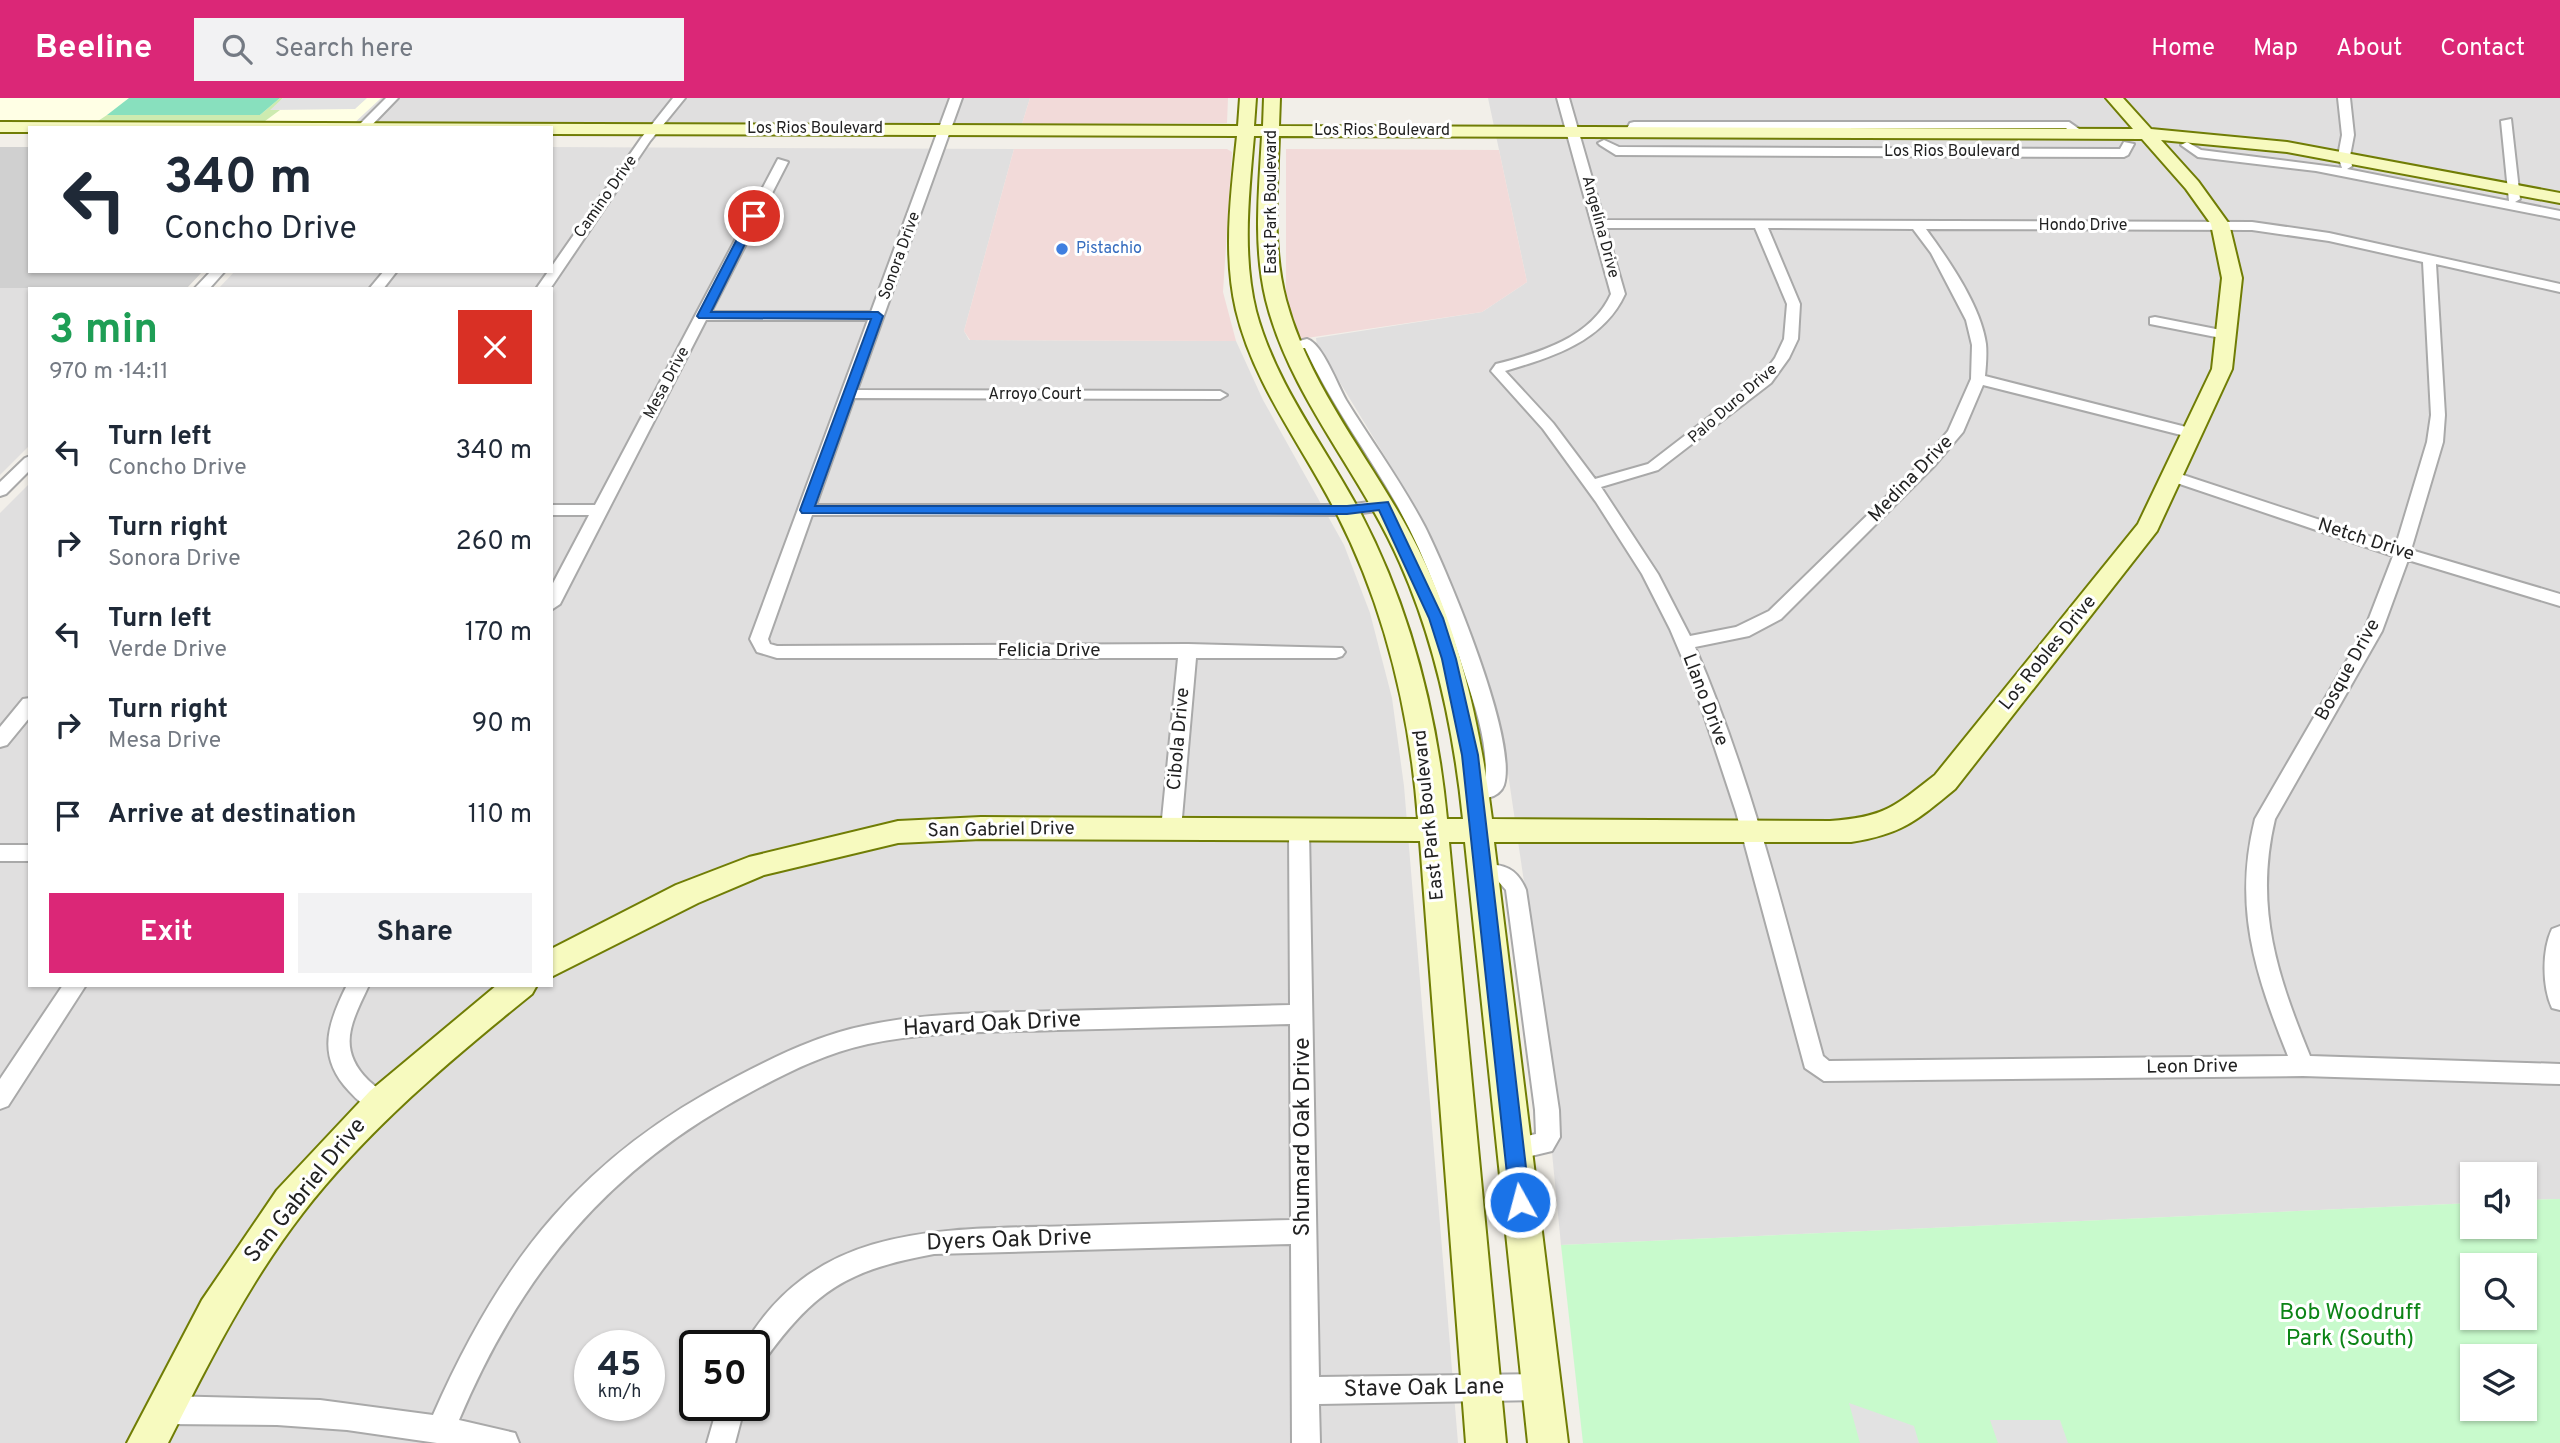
<!DOCTYPE html>
<html lang="en">
<head>
<meta charset="utf-8">
<style>
	:root { --surface:#fff; --page:#f2f2f3; --text:#1f2937; --muted:#747a83; --accent:#db2777 }
	body { margin:0; font-family:Overpass,sans-serif; background:var(--page); color:var(--text); height:100vh; display:flex; flex-direction:column; font-size:26px; white-space:nowrap }
	* { box-sizing:border-box; margin:0 }
	p { font-size:23px; color:var(--muted) }
	.icon { flex:none; width:38px; height:38px; fill:none; stroke:currentColor; stroke-width:2; stroke-linecap:round; stroke-linejoin:round }
	.map { position:relative; flex:1; overflow:hidden }
	.side { position:absolute; left:28px; top:189px; width:525px; height:700px; display:flex; flex-direction:column; background:var(--surface); border-radius:0px; box-shadow:0 2px 5px #0004 }
	.side>* { flex:none }
	.hud { position:absolute; left:28px; top:28px; width:525px; height:147px; border-radius:0px; box-shadow:0 2px 5px #0004; background:#fff; color:var(--text); overflow:hidden }
	.tools { position:absolute; left:2460px; top:1064px; display:grid; gap:14px }
	.tools a { display:grid; place-items:center; width:77px; height:77px; border-radius:0px; background:var(--surface); box-shadow:0 2px 5px #0004; font-size:35px }
	.speed { position:absolute; left:574px; top:1232px; display:flex; gap:14px; font-size:35px; font-weight:700; text-align:center }
	.speed>* { display:grid; place-content:center; width:91px; height:91px; border-radius:50%; background:var(--surface); box-shadow:0 2px 5px #0004; line-height:1 }
	.speed small { font-size:18px; font-weight:400 }
	.speed .limit { border:4px solid #111; border-radius:10px; background:#fff; color:#111 }
	.pin { position:absolute; display:grid; place-items:center; width:60px; height:60px; color:#fff; margin:-30px; border:4px solid #fff; border-radius:50%; box-shadow:0 2px 7px #0007 }
	.me { position:absolute; width:77px; margin:-38px; rotate:353deg; stroke-linejoin:round; filter:drop-shadow(0 0 5px #0008) }
	.turn { display:flex; align-items:center; gap:24px; height:147px; padding:0 21px; font-size:32px }
	.turn .icon { width:91px; height:91px; stroke-width:2.5 }
	.turn b { display:block; font-size:49px; line-height:60px }
	.round { display:grid; place-items:center; flex:none; width:74px; height:74px; border-radius:0px; background:var(--page) }
	.summary { display:flex; align-items:center; justify-content:space-between; height:119px; padding:0 21px }
	h1 { font-size:42px; font-weight:700; line-height:52px; color:#1e9e55 }
	.cta { display:flex; gap:14px; margin-top:auto; padding:14px 21px }
	.cta a { flex:1; height:80px; border-radius:0px; background:var(--accent); color:#fff; font-size:28px; font-weight:700; line-height:80px; text-align:center }
	.cta a+a { background:var(--page); color:var(--text) }
	ul { padding:0; list-style:none }
	li { display:flex; align-items:center; gap:21px; height:91px; padding:0 21px }
	li div { flex:1 }
	li b { display:block; font-size:26px }
	li em { font-style:normal }
	header { display:flex; align-items:center; gap:42px; box-sizing:border-box; height:98px; padding:0 35px; background:var(--accent); color:#fff }
	header strong { font-size:33px }
	nav { display:flex; gap:38px; margin-inline-start:auto; font-size:24px }
	.search { width:490px; height:63px; background:var(--page); display:flex; align-items:center; gap:18px; box-sizing:border-box; padding:0 24px; border-radius:0px; color:var(--muted); font-size:26px }
	.map>svg:first-child { display:block }
	.residential { fill:#e0dfdf; fill-rule:evenodd }
	.commercial { fill:#f2dad9 }
	.education { fill:#ffffe5 }
	.religious { fill:#d0d0d0 }
	.grass { fill:#cdebb0 }
	.park { fill:#c8facc; fill-rule:evenodd }
	.pitch { fill:#88e0be }
	.parking { fill:#e2e2e2 }
	.lines { fill:none; stroke-linecap:round; stroke-linejoin:round }
	.street-casing { stroke:#a9a9a9; stroke-width:4 }
	.secondary-casing { stroke:#707d05; stroke-width:4 }
	.street { fill:#fff; fill-rule:evenodd }
	.secondary { fill:#f7fabf; fill-rule:evenodd }
	.route { fill:#1a73e8; stroke:#114b97; stroke-width:2 }
	.shop-dot { fill:#3f7fe0; stroke:#fff; stroke-width:2.5 }
	.labels { text-anchor:middle; dominant-baseline:central; stroke-width:6; stroke-linejoin:round; paint-order:stroke }
	.far-street-label { font-size:16px; fill:#222; stroke:#fff }
	.far-shop-label { font-size:16px; fill:#366cbe; stroke:#fff; text-anchor:start }
	.street-label { font-size:19px; fill:#222; stroke:#fff }
	.near-street-label { font-size:23px; fill:#222; stroke:#fff }
	.near-park-label { font-size:23px; fill:#0c8416; stroke:#fff }
</style>
</head>
<body>
<header>
<strong>Beeline</strong>
<div class="search"><svg class="icon" aria-label="search" viewBox="0 0 24 24"><circle cx="10" cy="10" r="6"/><path d="M15 15l6 6"/></svg>Search here</div>
<nav><a>Home</a><a>Map</a><a>About</a><a>Contact</a></nav>
</header>
<div class="map">
<svg width="2560" height="1345" viewBox="0 0 2560 1345">
	<rect width="100%" height="100%" fill="#f2efe9"/>
	<path class="residential" d="M381 0H1030L1022 26H353Z
		M1488 0H2560V1101L2525 1102V1076H2473V1105L1561 1147 1529 818 1504 648 1459 502 1411 401 1317 247 1316 240 1482 214 1527 184Z
		M551 49 1014 51 964 233 969 242 1236 243 1263 302 1344 447 1370 515 1392 600 1404 688 1458 1345H0V415L30 385V887H551V191H218L235 173H551ZM590 1248H649V1307H590ZM695 1248H754V1307H695Z
		M0 190H187L30 191V347L0 377Z"/>
	<path class="commercial" d="M1030 0H1228L1227 25 1022 26Z
		M1014 51H1227L1232 54 1223 194 1236 243 970 242 964 233Z
		M1286 51 1499 52 1527 184 1482 214 1300 241 1286 199Z"/>
	<path class="education" d="M0 0H381L353 26H0Z"/>
	<path class="religious" d="M0 49H30V173H203L187 190H0Z"/>
	<path class="grass" d="M280 0H283L272 12H280L261 26 95 25 107 17H260Z"/>
	<path class="park" d="M2560 1101V1345H1583L1561 1147 2473 1105V1129H2525V1102ZM2473 1167H2525V1220H2473ZM2473 1258H2525V1311H2473Z"/>
	<path class="pitch" d="M129 0H280L260 17H107Z"/>
	<path class="parking" d="M283 0H367L355 11 270 12Z
		M1849 1305 1914 1328 1919 1345H1860Z
		M1990 1322H2060L2068 1345H1998Z"/>
	<g class="lines">
		<defs>
			<path id="street" d="M386 0H398L369 30H356Z
				M673 0H685L650 43 550 191H536L642 39Z
				M950 0H962L857 292 1220 293 1227 297 1220 301 854 300 816 407H1347L1384 402 1392 407 1384 412 1347 417H812L768 541 770 546 777 548 1188 546 1342 550 1345 554 1342 558 1336 560H1196L1181 731 1178 736H1164L1161 731 1178 560H777L757 554 750 541 868 222H706L560 506 551 512V489L589 417H551V407H595L778 61 788 64 711 214H871Z
				M1557 0H1569L1604 122 2252 124 2329 135 2560 186V194L2436 166 2445 317 2443 344 2411 452 2560 496V508L2408 462 2382 533 2275 721C2254 809 2277 877 2310 958L2560 966V986L2303 978 1824 983 1805 970 1736 714 1695 590 1670 531 1642 476 1596 404 1543 331 1491 273 1496 266C1539 255 1591 240 1611 196ZM1606 130H1755L1787 206 1784 241 1775 260 1761 279 1648 366 1595 381 1553 325 1505 273C1552 259 1603 244 1625 196ZM1768 130 1913 131 1931 155 1966 222 1972 247 1971 281 1948 333 1925 361 1769 513 1736 529 1690 538 1658 476 1601 389 1658 372 1771 285 1789 260 1798 241 1800 206ZM1926 131 2252 132 2329 143 2423 164 2431 317 2427 344 2396 447 2180 376 2174 374 2166 379 2168 382 2393 458 2364 533 2255 721C2233 809 2255 876 2288 958L1829 963 1823 958C1785 820 1752 681 1695 549L1749 538 1781 521 1935 367 1963 334 1983 287 2193 340 2201 335 2198 332 1985 278C1986 268 1987 256 1986 246 1981 208 1948 161 1926 131Z
				M2338 0H2350L2354 37 2350 58 2352 68 2347 71 2509 103 2501 23 2511 21 2520 101 2515 104 2560 113V121L2316 73 2198 59 2181 47 2187 44 2201 52 2342 70 2338 58 2342 37Z
				M2069 24 2082 33V37H2074L2066 30H1638L1631 37 1625 34 1630 25 1634 24Z
				M1604 42 1619 49 2120 51 2124 44 2134 46 2128 57 2124 59 1616 57 1600 47 1598 45Z
				M211 173H225L209 191H194Z
				M384 173H397L383 191H369Z
				M2155 219 2226 233 2233 237 2226 241 2150 226V220Z
				M1307 241C1322 245 1338 288 1346 302 1372 344 1402 385 1425 429 1448 475 1518 641 1504 687 1499 701 1479 703 1467 699L1464 694 1467 689 1485 685C1489 650 1477 614 1466 580 1448 521 1427 461 1397 407 1367 354 1331 306 1305 250L1290 251 1283 247Z
				M30 358V372L6 396 0 398V384L25 360Z
				M30 600V619L7 647 0 649V629L23 601Z
				M1299 725 1306 728 1309 733 1319 1279 1542 1276 1551 1280 1555 1289 1551 1298 1542 1302 1319 1306 1320 1345H1292L1291 1146 934 1156C847 1172 815 1192 763 1264L754 1268V1248H744C817 1122 947 1132 1074 1128 1146 1126 1219 1124 1291 1122L1290 926C1212 928 1135 930 1057 932 994 934 930 933 868 946 826 955 788 974 751 994 608 1070 521 1175 459 1322L515 1335 519 1345H437L347 1332 277 1327 164 1326 154 1322 150 1312 154 1302 164 1298 320 1302 433 1317C502 1160 582 1059 736 979 778 957 821 936 868 927 930 914 994 915 1057 913 1135 911 1212 909 1290 907L1289 733 1292 728Z
				M0 747H30V763H0Z
				M1481 766C1504 766 1517 770 1526 792L1559 1012 1560 1039 1552 1053 1514 1062 1506 1059 1502 1051 1506 1043 1536 1036 1535 1012 1506 792 1498 783 1474 780 1471 774 1474 768Z
				M2560 828V912L2552 910C2542 888 2542 852 2552 831Z
				M63 887H86L8 1008 0 1011V981Z
				M347 887H369C352 923 336 950 368 982 376 990 386 994 391 1005L387 1012 379 1015C367 1011 357 1002 349 993 316 958 328 925 347 887Z
				M718 1307H745L735 1345H707Z"/>
			<path id="secondary" d="M1240 0H1256L1254 28H1263L1264 0H1280L1279 28 2133 31 2106 0H2123L2151 31 2287 44 2560 95V105L2287 54 2161 42 2198 83 2229 126 2242 180 2232 271 2157 433 1955 691C1916 723 1902 736 1851 744H1494L1568 1345H1528L1465 744H1449L1506 1345H1466L1420 743 981 741 898 745 764 777 698 805 551 879V851L676 787 749 759 898 723 981 719 1418 721C1410 616 1385 510 1337 416 1303 348 1254 288 1236 212 1223 156 1231 95 1237 38L551 36V30H30V34H0V24L1238 28ZM1254 38H1262C1259 92 1253 148 1266 202 1290 299 1361 375 1400 465 1436 546 1454 634 1463 721H1447C1437 616 1410 510 1361 416 1325 348 1276 288 1256 213 1242 157 1249 95 1254 38ZM1279 38 2142 41 2186 91 2211 126 2222 180 2212 271 2138 426 1935 677C1894 709 1885 719 1830 723L1492 721C1481 634 1462 546 1425 465 1384 375 1312 299 1286 202 1272 149 1277 93 1279 38Z
				M497 887H537L532 896C449 963 367 1032 302 1116 248 1186 208 1266 168 1345H127L202 1202 277 1092 370 993Z"/>
		</defs>
		<use href="#street" class="street-casing"/>
		<use href="#secondary" class="secondary-casing"/>
		<use href="#street" class="street"/>
		<use href="#secondary" class="secondary"/>
	</g>
	<path class="route" d="M754 115 759 118 711 214H878L883 218 815 408H1347L1388 404 1443 520 1456 561 1478 657 1530 1104 1527 1111 1520 1113 1513 1111 1510 1104 1462 657 1442 561 1429 520 1379 412 1347 416 802 415 800 412 871 221 699 220 697 218 749 118Z"/>
	<circle class="shop-dot" cx="1062" cy="151" r="7"/>
	<g class="labels">
		<g class="far-street-label">
			<text x="815" y="31">Los Rios Boulevard</text>
			<text x="1382" y="33">Los Rios Boulevard</text>
			<text x="1952" y="54">Los Rios Boulevard</text>
			<text transform="translate(606 99) rotate(-55)">Camino Drive</text>
			<text transform="translate(1272 104) rotate(-90)">East Park Boulevard</text>
			<text x="2083" y="128">Hondo Drive</text>
			<text transform="translate(1600 129) rotate(75)">Angelina Drive</text>
			<text transform="translate(900 158) rotate(-70)">Sonora Drive</text>
			<text transform="translate(667 285) rotate(-62)">Mesa Drive</text>
			<text x="1035" y="297">Arroyo Court</text>
			<text transform="translate(1733 306) rotate(-41)">Palo Duro Drive</text>
		</g>
		<g class="far-shop-label">
			<text x="1076" y="151">Pistachio</text>
		</g>
		<g class="street-label">
			<text transform="translate(1911 381) rotate(-46)">Medina Drive</text>
			<text transform="translate(2366 442) rotate(18)">Netch Drive</text>
			<text x="1049" y="553">Felicia Drive</text>
			<text transform="translate(2048 555) rotate(-51)">Los Robles Drive</text>
			<text transform="translate(2348 572) rotate(-61)">Bosque Drive</text>
			<text transform="translate(1705 602) rotate(69)">Llano Drive</text>
			<text transform="translate(1179 641) rotate(-85)">Cibola Drive</text>
			<text transform="translate(1429 717) rotate(-96)">East Park Boulevard</text>
			<text transform="translate(1001 732) rotate(-1)">San Gabriel Drive</text>
			<text transform="translate(2192 969) rotate(-1)">Leon Drive</text>
		</g>
		<g class="near-street-label">
			<text transform="translate(992 927) rotate(-3)">Havard Oak Drive</text>
			<text transform="translate(1303 1039) rotate(-90)">Shumard Oak Drive</text>
			<text transform="translate(306 1093) rotate(-51)">San Gabriel Drive</text>
			<text transform="translate(1009 1143) rotate(-2)">Dyers Oak Drive</text>
			<text transform="translate(1424 1291) rotate(-1)">Stave Oak Lane</text>
		</g>
		<g class="near-park-label">
			<text x="2350" y="1215">Bob Woodruff<tspan x="2350" dy="26">Park (South)</tspan></text>
		</g>
	</g>
</svg>
<div class="tools">
<a><svg class="icon" aria-label="sound" viewBox="0 0 24 24"><path d="M4 9h4l5-4v14l-5-4H4zM17 9q2 3 0 6"/></svg></a>
<a><svg class="icon" aria-label="search" viewBox="0 0 24 24"><circle cx="10" cy="10" r="6"/><path d="M15 15l6 6"/></svg></a>
<a><svg class="icon" aria-label="layers" viewBox="0 0 24 24"><path d="M12 4l9 5-9 5-9-5zM3 14l9 5 9-5"/></svg></a>
</div>
<div class="speed"><div>45<small>km/h</small></div><div class="limit">50</div></div>
<div class="pin" style="left:754px;top:118px;background:#d93025"><svg class="icon" aria-label="arrive" viewBox="0 0 24 24"><path d="M6 21V4h12l-3 4 3 4H6"/></svg></div>
<svg class="me" style="left:1520px;top:1104px" viewBox="-20 -20 40 40"><circle r="17" fill="#1a73e8" stroke="#fff" stroke-width="3"/><path d="M0-11L8 9 0 5-8 9z" fill="#fff"/></svg>
<div class="hud">
<div class="turn"><svg class="icon" aria-label="left" viewBox="0 0 24 24"><path d="M17 20v-9H6M10 6l-5 5 5 5"/></svg><div><b>340 m</b>Concho Drive</div></div>
</div>
<section class="side">
<div class="summary"><div><h1>3 min</h1><p>970 m · 14:11</p></div><a class="round" style="background:#d93025;color:#fff"><svg class="icon" aria-label="close" viewBox="0 0 24 24"><path d="M6 6l12 12M18 6L6 18"/></svg></a></div>
<ul>
<li><svg class="icon" aria-label="left" viewBox="0 0 24 24"><path d="M17 20v-9H6M10 6l-5 5 5 5"/></svg><div><b>Turn left</b><p>Concho Drive</p></div><em>340 m</em></li>
<li><svg class="icon" aria-label="right" viewBox="0 0 24 24"><path d="M7 20v-9h11M14 6l5 5-5 5"/></svg><div><b>Turn right</b><p>Sonora Drive</p></div><em>260 m</em></li>
<li><svg class="icon" aria-label="left" viewBox="0 0 24 24"><path d="M17 20v-9H6M10 6l-5 5 5 5"/></svg><div><b>Turn left</b><p>Verde Drive</p></div><em>170 m</em></li>
<li><svg class="icon" aria-label="right" viewBox="0 0 24 24"><path d="M7 20v-9h11M14 6l5 5-5 5"/></svg><div><b>Turn right</b><p>Mesa Drive</p></div><em>90 m</em></li>
<li><svg class="icon" aria-label="arrive" viewBox="0 0 24 24"><path d="M6 21V4h12l-3 4 3 4H6"/></svg><div><b>Arrive at destination</b></div><em>110 m</em></li>
</ul>
<div class="cta"><a>Exit</a><a>Share</a></div>
</section>
</div>
</body>
</html>
